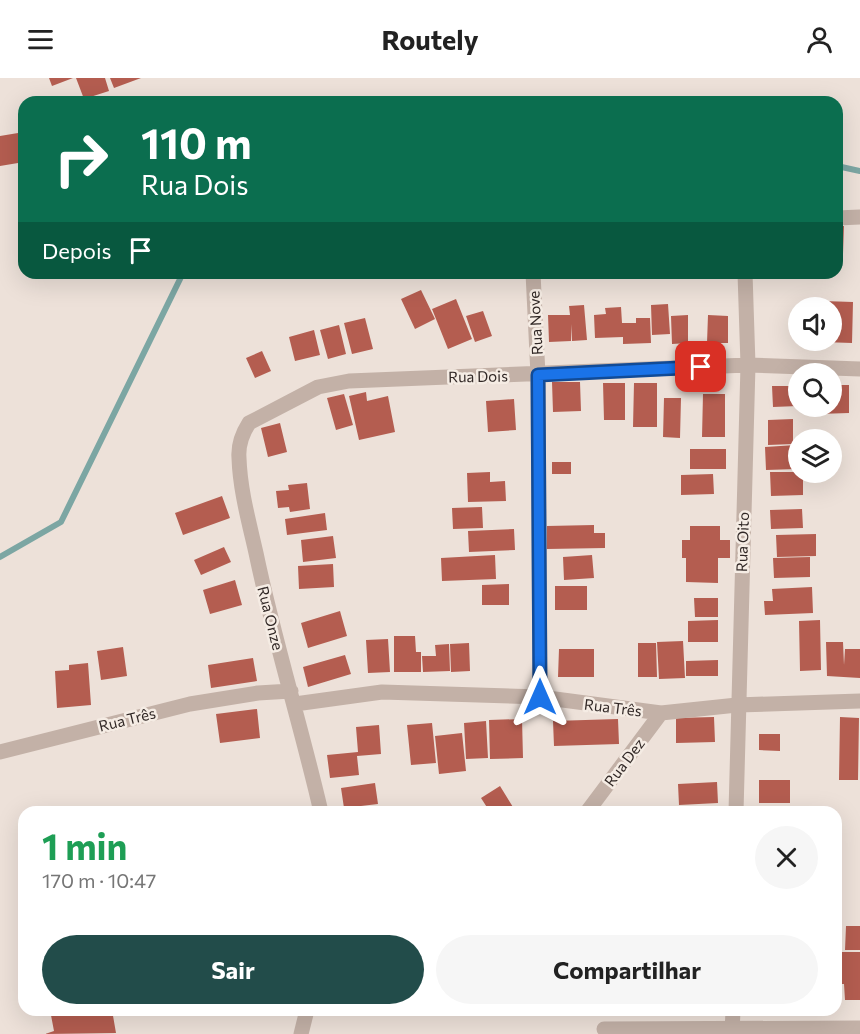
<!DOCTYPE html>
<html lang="pt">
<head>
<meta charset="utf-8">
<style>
	:root { --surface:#fff; --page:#f6f6f6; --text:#222; --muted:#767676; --accent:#224c4a }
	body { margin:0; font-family:Commissioner,sans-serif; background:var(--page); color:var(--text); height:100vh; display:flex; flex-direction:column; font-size:22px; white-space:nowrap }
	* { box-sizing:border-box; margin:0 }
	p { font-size:20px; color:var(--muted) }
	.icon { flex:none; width:33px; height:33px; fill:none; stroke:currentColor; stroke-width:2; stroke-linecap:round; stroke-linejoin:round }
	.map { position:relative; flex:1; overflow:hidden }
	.side { position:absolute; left:18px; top:728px; width:824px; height:210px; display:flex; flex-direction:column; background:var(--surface); border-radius:18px; box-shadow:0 6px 24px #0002 }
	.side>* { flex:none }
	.top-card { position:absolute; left:18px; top:18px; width:825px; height:183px; border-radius:18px; box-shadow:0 6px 24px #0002; background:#0b6e4f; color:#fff; overflow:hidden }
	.buttons { position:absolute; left:788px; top:219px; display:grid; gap:12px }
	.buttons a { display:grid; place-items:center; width:54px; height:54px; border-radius:50%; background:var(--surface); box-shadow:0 6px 24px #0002; font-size:30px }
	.pin { position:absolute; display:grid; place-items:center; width:51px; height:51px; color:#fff; margin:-26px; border-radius:12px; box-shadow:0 3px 9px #0006 }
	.me { position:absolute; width:66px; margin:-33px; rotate:0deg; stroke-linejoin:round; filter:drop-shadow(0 0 4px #0008) }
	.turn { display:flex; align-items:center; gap:21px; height:126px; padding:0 24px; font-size:27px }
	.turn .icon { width:78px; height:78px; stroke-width:2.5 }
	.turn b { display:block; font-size:42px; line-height:51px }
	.then { display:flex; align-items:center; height:57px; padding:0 24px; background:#0003; gap:12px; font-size:22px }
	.round { display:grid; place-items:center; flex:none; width:63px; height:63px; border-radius:32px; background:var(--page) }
	.head { display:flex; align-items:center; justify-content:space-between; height:102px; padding:0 24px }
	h1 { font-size:36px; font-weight:700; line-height:45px; color:#1e9e55 }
	.action { display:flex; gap:12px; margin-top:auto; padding:12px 24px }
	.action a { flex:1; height:69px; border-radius:36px; background:var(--accent); color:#fff; font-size:24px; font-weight:700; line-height:69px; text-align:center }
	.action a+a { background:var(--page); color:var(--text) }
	header { display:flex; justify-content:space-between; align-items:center; height:78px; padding:0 24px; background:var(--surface); font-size:27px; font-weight:700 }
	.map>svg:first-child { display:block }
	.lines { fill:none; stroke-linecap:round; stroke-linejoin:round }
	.stream { stroke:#7ca6a3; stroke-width:6 }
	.building { fill:#b45d50 }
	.minor { stroke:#c3b1a7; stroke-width:15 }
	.route-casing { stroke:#114b97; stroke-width:15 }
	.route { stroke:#1a73e8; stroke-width:10 }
	.labels { text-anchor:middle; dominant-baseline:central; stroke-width:5; stroke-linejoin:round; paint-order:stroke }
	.street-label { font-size:15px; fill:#312826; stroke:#f5ece4 }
</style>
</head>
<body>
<header><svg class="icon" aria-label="menu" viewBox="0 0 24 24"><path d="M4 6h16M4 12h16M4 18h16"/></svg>Routely<svg class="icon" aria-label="person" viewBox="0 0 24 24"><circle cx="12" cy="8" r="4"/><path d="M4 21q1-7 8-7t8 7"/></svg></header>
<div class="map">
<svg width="860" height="956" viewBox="0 0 860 956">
	<rect width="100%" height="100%" fill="#ede1d9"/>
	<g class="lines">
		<path class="stream" d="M837 88 860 93
			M0 479 61 444 183 195"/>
	</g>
	<path class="building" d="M49 0H73L52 8Z
		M76 0H105L109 13 84 21Z
		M110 0H141L114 10Z
		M24 54V84L0 88V58Z
		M837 148H844L843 176 837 175Z
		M421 212 435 241 415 251 401 221Z
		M456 221 472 261 448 271 432 231Z
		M823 223 853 224 852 265 823 264V262H831V230H823Z
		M668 226 670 256 652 257 651 227Z
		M584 227 587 262 572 263 571 246V263L549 264 548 237H570L569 228Z
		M621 229 622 245H636V240H650L651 265 623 266V259L595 260 594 237 606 236 605 230Z
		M483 233 492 258 475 264 466 238Z
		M688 237V265L672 266 671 238Z
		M708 237 728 238V265H707Z
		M365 240 373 271 352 276 344 245Z
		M339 247 346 276 328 281 320 252Z
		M314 252 320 277 295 283 289 259Z
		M262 273 271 293 255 300 246 280Z
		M552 304H580L581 333 553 334Z
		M603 305H625V342H604Z
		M634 305H657V349H633Z
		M831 307H849V335L818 336V328H831Z
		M772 308H798V328L773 329Z
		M366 314 367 323 388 318 395 354 359 362 349 318Z
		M344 316 353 347 336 352 327 320Z
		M703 316H725V359H702Z
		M664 320H681L680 360 663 359Z
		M514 321 516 352 488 354 486 323Z
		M793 341V366L768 367V342Z
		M280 345 287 374 268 379 261 350Z
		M796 367 797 391 766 392 765 369Z
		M690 371H726V391H690Z
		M552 384H571V396H552Z
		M490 394V404L505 403 506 423 468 424 467 395Z
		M770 394H803V417L771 418Z
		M713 396 714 416 681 417V397Z
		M307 405 310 431 290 434 289 429 278 430 276 413 289 412 288 407Z
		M222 418 230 440 183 457 175 435Z
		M482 429 483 450 453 451 452 430Z
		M802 431 803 450 771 451 770 432Z
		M325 435 327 452 287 457 285 441Z
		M594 447V455H605V470L547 471V448Z
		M690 448H720V462H730V480H718V505L686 504V480H682V462H690Z
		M514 451 515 472 469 474 468 453Z
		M816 456V478L777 479 776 457Z
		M333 458 336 480 303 484 301 462Z
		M224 469 231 484 201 497 194 482Z
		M495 477 496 501 442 503 441 480Z
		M592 477 594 500 564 502 563 479Z
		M810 479V499L774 500 773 480Z
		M333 486 334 509 299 511 298 488Z
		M235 502 242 527 210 536 203 512Z
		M509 506V527H482V507Z
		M555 508H587V532H555Z
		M812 509 813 535 765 537 764 523H773L772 511Z
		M694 520H718V539H695Z
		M340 533 347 558 308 570 301 545Z
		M718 542V564H688V543Z
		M820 542 821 592 800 593 799 543Z
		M394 558H415L416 574H421V594H394Z
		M388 561 390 594 368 595 366 562Z
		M683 563 685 600 659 601 657 564Z
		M826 564H843L844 587 845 571H860V600L827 598Z
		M469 565 470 593 451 594 450 566Z
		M638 565H656L657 599H638Z
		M449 566 450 593 423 594 422 578H436L435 567Z
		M123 569 127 598 101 602 97 573Z
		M559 571H594V599H558Z
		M345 577 351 596 308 609 303 589Z
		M253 580 257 603 211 610 208 587Z
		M718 582V598H686V583Z
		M88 585 91 627 57 630 55 593 69 592V587Z
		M257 631 260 660 220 665 216 636Z
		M714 639 715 664 676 665V640Z
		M840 639 859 640 858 702H839Z
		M522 641 523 680 490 681 489 642Z
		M618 641 619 666 554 668 553 643Z
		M486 643 488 680 466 681 464 645Z
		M432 645 436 685 411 687 407 647Z
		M379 647 381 676 357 678 359 697 330 700 327 677 358 674 356 649Z
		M462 655 466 693 439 696 435 658Z
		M759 656H780V673L759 672Z
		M759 702H790V725H759Z
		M717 704 718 725 679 727 678 706Z
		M375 705 378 726 344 730 341 710Z
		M500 708 516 734H490L481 720Z
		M715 728V734H682V729Z
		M846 848H860V872H845Z
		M836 874H860V922H845L844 906H836Z
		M50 932H112L116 955 45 956 54 953Z"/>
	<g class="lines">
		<path class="minor" d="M837 140 860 139
			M533 195 538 297 540 619
			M295 626 382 614 540 619 661 635 737 627 860 623
			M0 674 190 626 258 615 291 613
			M321 734C301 647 274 562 256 475 249 444 240 412 239 380 238 368 242 356 249 345L318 309 349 303 748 287 860 291
			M587 734 661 635
			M736 734 748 287 745 195
			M604 951 860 950
			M301 956 307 932
			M732 956 733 932"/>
	</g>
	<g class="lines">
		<defs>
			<path id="route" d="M540 619 538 297 701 289"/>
		</defs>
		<use href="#route" class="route-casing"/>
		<use href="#route" class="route"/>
	</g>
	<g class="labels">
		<g class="street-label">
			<text transform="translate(535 245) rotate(-93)">Rua Nove</text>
			<text transform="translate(478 298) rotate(-1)">Rua Dois</text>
			<text transform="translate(742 464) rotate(-88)">Rua Oito</text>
			<text transform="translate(271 540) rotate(76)">Rua Onze</text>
			<text transform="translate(613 629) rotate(7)">Rua Três</text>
			<text transform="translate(127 641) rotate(-14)">Rua Três</text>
			<text transform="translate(624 684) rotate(-53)">Rua Dez</text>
		</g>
	</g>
</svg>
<div class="buttons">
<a><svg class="icon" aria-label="sound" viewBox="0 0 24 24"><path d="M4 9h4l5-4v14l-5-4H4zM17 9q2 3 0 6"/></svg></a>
<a><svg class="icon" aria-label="search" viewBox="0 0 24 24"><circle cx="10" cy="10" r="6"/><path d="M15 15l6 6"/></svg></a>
<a><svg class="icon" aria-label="layers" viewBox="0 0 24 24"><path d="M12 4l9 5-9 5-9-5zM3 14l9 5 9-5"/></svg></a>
</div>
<div class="pin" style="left:701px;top:289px;background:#d93025"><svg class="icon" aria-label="arrive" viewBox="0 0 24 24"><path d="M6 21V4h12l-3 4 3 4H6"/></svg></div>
<svg class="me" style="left:540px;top:619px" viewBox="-20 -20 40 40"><path d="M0-17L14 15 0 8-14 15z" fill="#1a73e8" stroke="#fff" stroke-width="4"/></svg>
<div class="top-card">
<div class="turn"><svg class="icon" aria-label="right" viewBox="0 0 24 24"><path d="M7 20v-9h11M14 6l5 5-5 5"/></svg><div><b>110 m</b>Rua Dois</div></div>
<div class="then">Depois<svg class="icon" aria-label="arrive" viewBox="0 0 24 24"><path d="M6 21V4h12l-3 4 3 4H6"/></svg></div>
</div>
<section class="side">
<div class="head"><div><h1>1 min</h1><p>170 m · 10:47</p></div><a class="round"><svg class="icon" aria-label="close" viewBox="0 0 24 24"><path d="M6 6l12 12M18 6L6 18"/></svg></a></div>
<div class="action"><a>Sair</a><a>Compartilhar</a></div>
</section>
</div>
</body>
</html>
